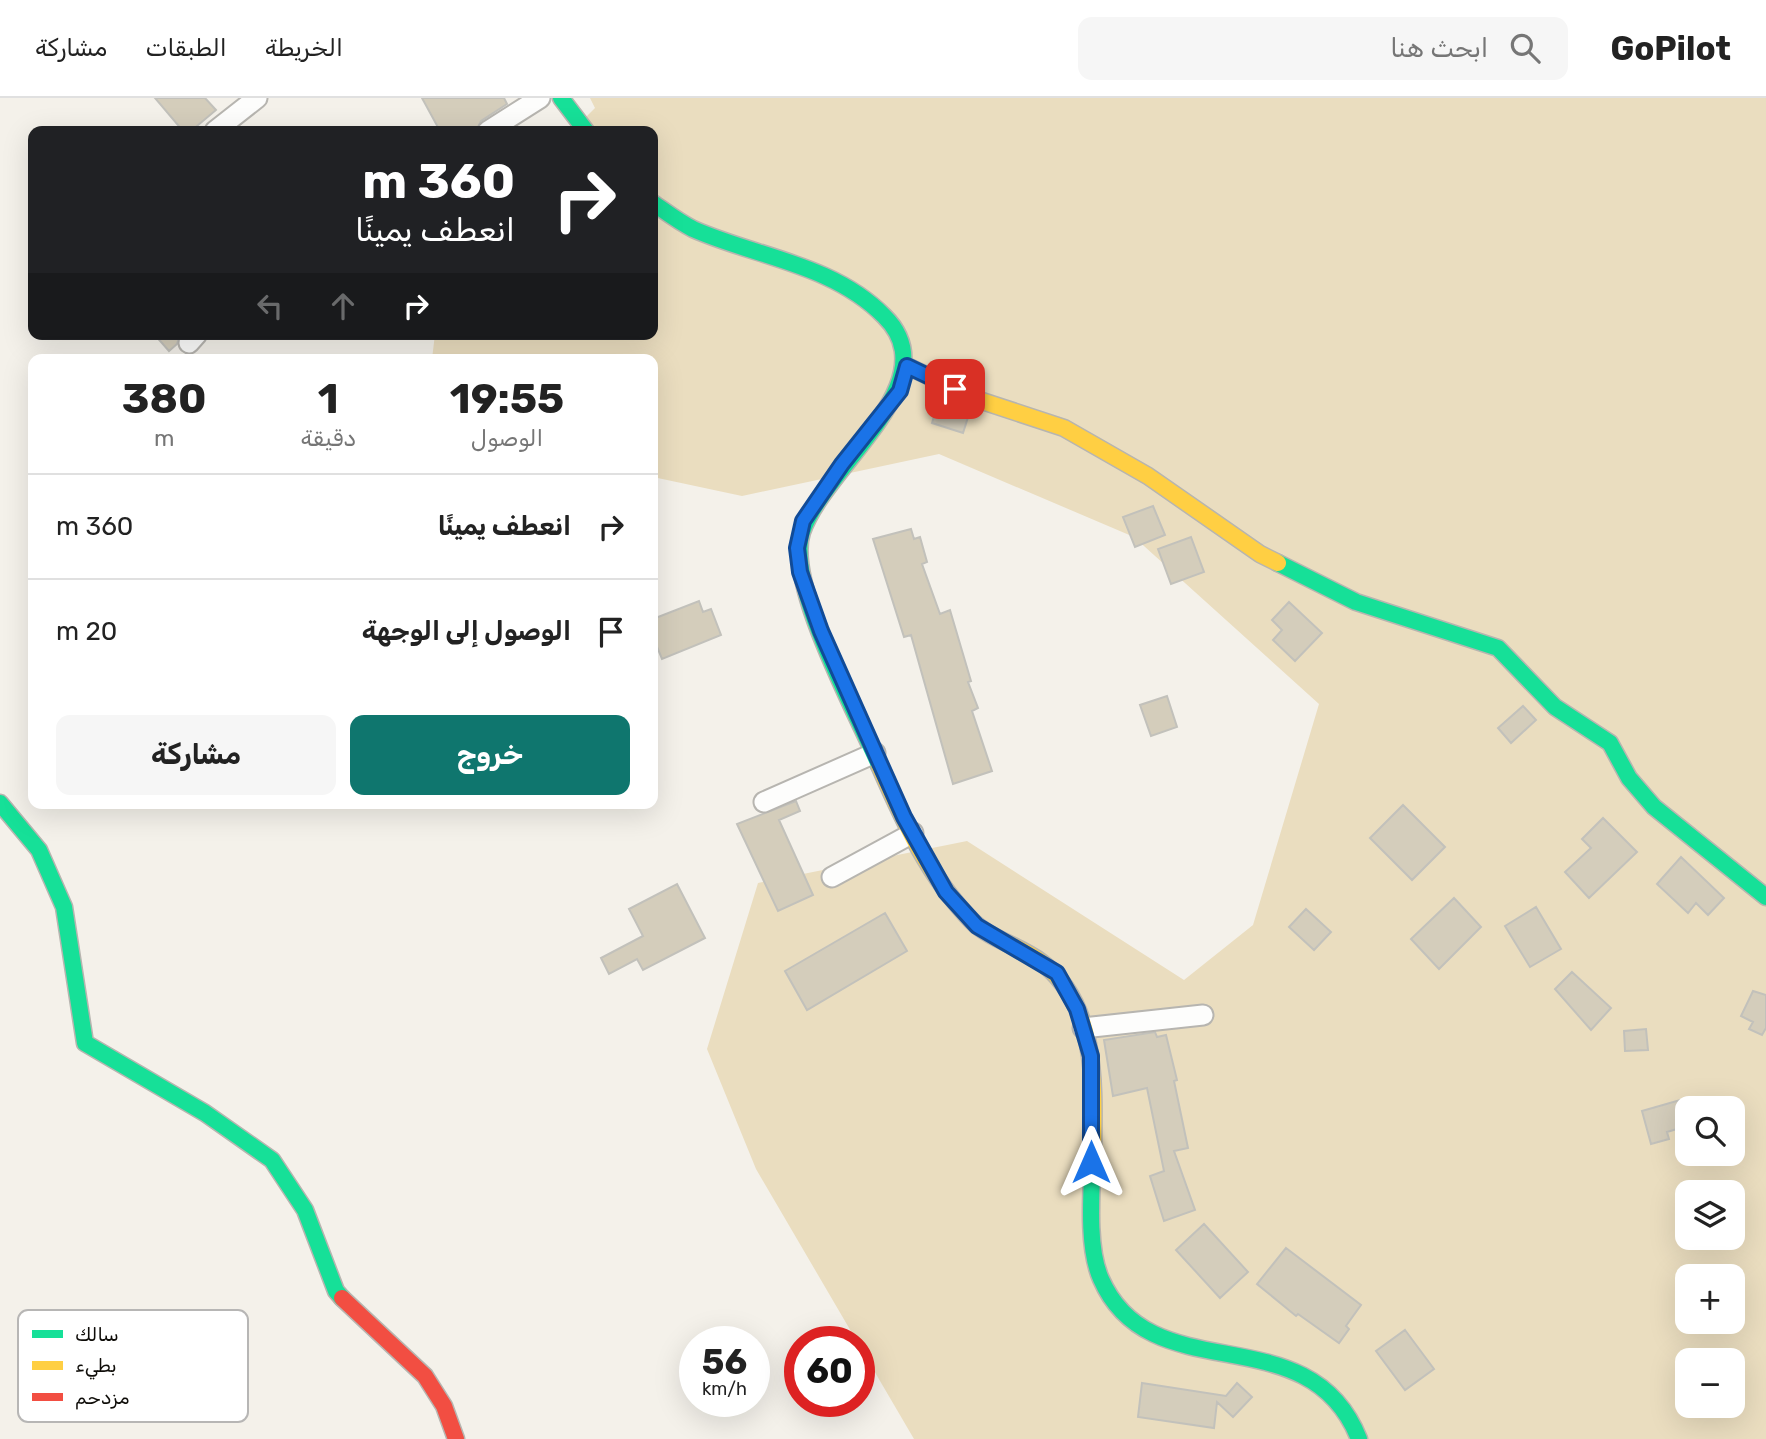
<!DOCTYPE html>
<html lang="ar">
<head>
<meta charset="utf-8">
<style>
	:root { --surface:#fff; --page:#f6f6f6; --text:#222; --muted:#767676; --line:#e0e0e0; --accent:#0f766e }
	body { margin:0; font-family:Rubik,Vazirmatn,sans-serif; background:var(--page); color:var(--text); direction:rtl; height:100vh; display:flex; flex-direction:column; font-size:26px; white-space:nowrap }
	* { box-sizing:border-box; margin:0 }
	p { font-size:23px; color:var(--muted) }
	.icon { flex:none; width:38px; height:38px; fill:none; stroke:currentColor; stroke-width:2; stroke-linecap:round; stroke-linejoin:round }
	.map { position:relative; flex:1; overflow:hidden; direction:ltr }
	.details { position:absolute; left:28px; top:256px; width:630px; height:455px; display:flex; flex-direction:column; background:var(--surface); border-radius:14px; box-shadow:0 7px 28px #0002; direction:rtl }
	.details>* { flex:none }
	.banner { position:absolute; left:28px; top:28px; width:630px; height:214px; border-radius:14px; box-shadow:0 7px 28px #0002; direction:rtl; background:#202124; color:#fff; overflow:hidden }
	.tools { position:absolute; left:1675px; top:998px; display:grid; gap:14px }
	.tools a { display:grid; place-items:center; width:70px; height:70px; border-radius:14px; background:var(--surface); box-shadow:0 7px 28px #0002; font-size:35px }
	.speed { position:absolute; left:679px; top:1228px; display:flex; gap:14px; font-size:35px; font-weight:700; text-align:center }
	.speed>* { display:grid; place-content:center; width:91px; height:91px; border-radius:50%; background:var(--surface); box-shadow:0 7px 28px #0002; line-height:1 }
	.speed small { font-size:18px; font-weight:400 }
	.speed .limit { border:10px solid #d22; background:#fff; color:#111 }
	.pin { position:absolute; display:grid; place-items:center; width:60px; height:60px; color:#fff; margin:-30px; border-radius:14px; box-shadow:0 4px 10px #0006 }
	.me { position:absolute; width:77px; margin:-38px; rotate:0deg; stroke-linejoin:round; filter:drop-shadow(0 0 5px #0008) }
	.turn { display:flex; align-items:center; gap:24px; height:147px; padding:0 28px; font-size:32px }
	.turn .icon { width:91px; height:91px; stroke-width:2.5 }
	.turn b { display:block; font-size:49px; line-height:60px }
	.lanes { display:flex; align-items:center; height:66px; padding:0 28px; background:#0003; justify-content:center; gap:35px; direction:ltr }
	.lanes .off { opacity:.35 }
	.eta { display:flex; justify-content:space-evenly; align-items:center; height:119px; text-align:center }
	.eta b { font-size:42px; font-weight:700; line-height:49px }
	.button { display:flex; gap:14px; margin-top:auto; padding:14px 28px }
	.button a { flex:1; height:80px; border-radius:14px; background:var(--accent); color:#fff; font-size:28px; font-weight:700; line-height:80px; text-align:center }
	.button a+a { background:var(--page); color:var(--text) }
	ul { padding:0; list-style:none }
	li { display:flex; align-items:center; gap:21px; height:105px; padding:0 28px; border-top:2px solid var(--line) }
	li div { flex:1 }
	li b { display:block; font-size:26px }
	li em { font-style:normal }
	header { display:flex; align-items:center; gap:42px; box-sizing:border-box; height:98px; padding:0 35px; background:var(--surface); border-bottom:2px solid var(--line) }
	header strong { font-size:33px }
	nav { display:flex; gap:38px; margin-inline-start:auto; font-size:24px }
	.search { width:490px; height:63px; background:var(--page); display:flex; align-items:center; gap:18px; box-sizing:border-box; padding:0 24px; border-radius:14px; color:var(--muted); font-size:26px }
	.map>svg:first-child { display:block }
	.green { fill:#eaddbf; fill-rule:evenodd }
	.building { fill:#d4cdbb; stroke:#c2c1bb; stroke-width:2 }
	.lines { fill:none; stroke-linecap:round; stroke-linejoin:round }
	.street-casing { stroke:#b7b5b0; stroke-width:23 }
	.fast-casing { stroke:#b7b5b0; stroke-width:19 }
	.slow-casing { stroke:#b7b5b0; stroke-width:19 }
	.jam-casing { stroke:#b7b5b0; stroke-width:19 }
	.street { stroke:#fdfdfc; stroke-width:19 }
	.fast { stroke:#16e098; stroke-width:16 }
	.slow { stroke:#ffcf43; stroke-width:16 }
	.jam { stroke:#f24e42; stroke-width:16 }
	.route-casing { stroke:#114b97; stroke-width:18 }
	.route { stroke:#1a73e8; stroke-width:12 }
	.key { fill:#fff; stroke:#b7b6b5; stroke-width:2 }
	.key-label { font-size:19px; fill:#0f0d09 }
</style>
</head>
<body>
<header>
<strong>GoPilot</strong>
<div class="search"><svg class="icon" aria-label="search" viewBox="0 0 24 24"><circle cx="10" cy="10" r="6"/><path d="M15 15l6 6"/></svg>ابحث هنا</div>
<nav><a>الخريطة</a><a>الطبقات</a><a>مشاركة</a></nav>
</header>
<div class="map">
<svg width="1766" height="1341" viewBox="0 0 1766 1341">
	<rect width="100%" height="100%" fill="#f4f1ea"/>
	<path class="green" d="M590 0H1766V1341H914L756 1071 707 951 758 785 967 743 1184 882 1253 827 1319 606 1134 439 939 356 742 398 653 379V261H432L435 236H653V33H572L595 10ZM1687 1010H1732V1055H1687ZM1687 1094H1732V1139H1687ZM1687 1178H1732V1223H1687ZM1687 1262H1732V1307H1687Z"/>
	<path class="building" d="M155 0H205L216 12 191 33H183Z
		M422 0H504L507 6 481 23 476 33H440Z
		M154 236H180L177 246 169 253Z
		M938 305 969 316 963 335 932 325Z
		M1153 408 1165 437 1135 449 1123 419Z
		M911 431 914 441 920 439 927 464 922 466 940 516 950 512 971 583 968 584 978 610 972 613 992 673 953 686 911 537 904 539 873 441Z
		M1191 439 1204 474 1171 486 1158 451Z
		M699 503 703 514 711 511 721 537 662 561 653 539V521Z
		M1289 504 1322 535 1295 563 1273 542 1282 532 1272 522Z
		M1167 598 1177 629 1151 638 1140 607Z
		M1523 608 1536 622 1511 645 1498 630Z
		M796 703 800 713 779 722 813 797 778 813 737 726Z
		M1403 707 1445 749 1412 782 1370 740Z
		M1603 720 1637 754 1589 800 1565 774 1591 750 1582 741Z
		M1681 759 1724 800 1708 817 1696 805 1688 815 1657 786Z
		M677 786 705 840 643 872 637 861 609 876 601 860 643 838 629 811Z
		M1454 800 1481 829 1439 871 1411 841Z
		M1536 809 1561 851 1530 869 1505 828Z
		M1306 811 1331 834 1314 852 1289 829Z
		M885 815 907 853 807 912 785 873Z
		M1572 874 1611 910 1591 932 1555 891Z
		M1753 893 1766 897V930L1762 937 1749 931 1753 924 1741 918Z
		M1646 931 1648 952 1625 953 1624 933Z
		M1155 934 1157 939 1166 937 1177 982 1174 983 1188 1050 1174 1053 1195 1112 1164 1123 1150 1078 1164 1073 1147 990 1113 998 1104 942Z
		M1687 1000V1028L1667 1034 1669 1041 1651 1046 1642 1013Z
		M1204 1126 1248 1174 1220 1200 1176 1152Z
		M1286 1150 1361 1207 1346 1228 1349 1231 1339 1245 1298 1216 1296 1218 1257 1186Z
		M1405 1232 1434 1271 1405 1292 1376 1253Z
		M1142 1285 1226 1298 1237 1285 1252 1299 1233 1319 1217 1304 1214 1330 1138 1319Z"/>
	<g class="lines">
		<defs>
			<path id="street" d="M215 33 257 0
				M488 33 540 0
				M189 245 197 236
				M764 704 875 655
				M832 779 913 735
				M1083 930 1203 917"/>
			<path id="fast" d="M561 0 586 33
				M653 105C666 114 679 124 693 131 756 159 833 166 884 218 951 284 825 367 802 434 785 485 857 615 879 667
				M1278 465 1356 504 1498 550 1555 609 1610 645 1629 680 1654 709 1766 799
				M0 705 39 752 64 809 85 945 205 1015 272 1062 305 1112 336 1193 342 1200
				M1093 1053C1092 1089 1086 1148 1101 1181 1151 1296 1309 1214 1359 1341"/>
			<path id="slow" d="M907 268 979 302 1064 330 1148 378 1260 456 1278 465
				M879 667C903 722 929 779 972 823 990 841 1020 848 1041 864 1098 906 1094 989 1093 1053"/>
			<path id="jam" d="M342 1200 425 1278 444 1308 456 1341"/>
		</defs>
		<use href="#street" class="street-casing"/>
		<use href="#fast" class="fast-casing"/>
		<use href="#slow" class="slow-casing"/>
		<use href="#jam" class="jam-casing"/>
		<use href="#street" class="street"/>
		<use href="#fast" class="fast"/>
		<use href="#slow" class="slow"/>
		<use href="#jam" class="jam"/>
	</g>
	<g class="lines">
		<defs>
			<path id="route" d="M955 291 907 268 900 293 842 366 803 423 797 450 800 474 821 533 904 719 946 794 977 828 1057 875 1077 911 1091 958V1064"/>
		</defs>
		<use href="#route" class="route-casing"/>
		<use href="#route" class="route"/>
	</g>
	<rect x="18" y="1212" width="230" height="112" rx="10" class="key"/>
	<rect x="32" y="1232" width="31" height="8" fill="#16e098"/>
	<rect x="32" y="1263" width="31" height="9" fill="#ffcf43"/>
	<rect x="32" y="1295" width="31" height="8" fill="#f24e42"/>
	<g class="key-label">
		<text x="75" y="1243">سالك</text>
		<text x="75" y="1274">بطيء</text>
		<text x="75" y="1306">مزدحم</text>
	</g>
</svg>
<div class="tools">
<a><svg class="icon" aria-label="search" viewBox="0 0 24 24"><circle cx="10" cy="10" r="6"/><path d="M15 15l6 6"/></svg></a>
<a><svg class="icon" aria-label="layers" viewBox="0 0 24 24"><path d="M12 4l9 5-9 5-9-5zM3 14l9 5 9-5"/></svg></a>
<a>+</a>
<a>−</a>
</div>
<div class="speed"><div>56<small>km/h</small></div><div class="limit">60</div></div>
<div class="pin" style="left:955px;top:291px;background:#d93025"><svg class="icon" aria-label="arrive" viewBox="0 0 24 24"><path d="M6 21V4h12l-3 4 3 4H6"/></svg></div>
<svg class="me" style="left:1091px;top:1064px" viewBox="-20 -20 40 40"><path d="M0-17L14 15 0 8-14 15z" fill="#1a73e8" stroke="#fff" stroke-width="4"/></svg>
<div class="banner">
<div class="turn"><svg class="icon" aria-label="right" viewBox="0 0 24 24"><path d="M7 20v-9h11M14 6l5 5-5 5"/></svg><div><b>360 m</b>انعطف يمينًا</div></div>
<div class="lanes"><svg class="icon off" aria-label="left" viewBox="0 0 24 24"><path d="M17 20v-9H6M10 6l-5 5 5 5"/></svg><svg class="icon off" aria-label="ahead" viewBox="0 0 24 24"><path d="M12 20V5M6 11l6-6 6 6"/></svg><svg class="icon" aria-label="right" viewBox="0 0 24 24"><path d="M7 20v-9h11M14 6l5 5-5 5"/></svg></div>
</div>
<section class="details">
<div class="eta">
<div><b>19:55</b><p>الوصول</p></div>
<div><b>1</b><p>دقيقة</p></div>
<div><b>380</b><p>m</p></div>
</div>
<ul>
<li><svg class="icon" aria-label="right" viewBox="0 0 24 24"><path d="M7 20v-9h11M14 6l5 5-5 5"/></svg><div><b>انعطف يمينًا</b></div><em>360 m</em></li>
<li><svg class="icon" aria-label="arrive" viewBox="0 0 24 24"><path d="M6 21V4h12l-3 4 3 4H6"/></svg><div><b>الوصول إلى الوجهة</b></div><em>20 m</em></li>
</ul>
<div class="button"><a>خروج</a><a>مشاركة</a></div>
</section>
</div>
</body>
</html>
